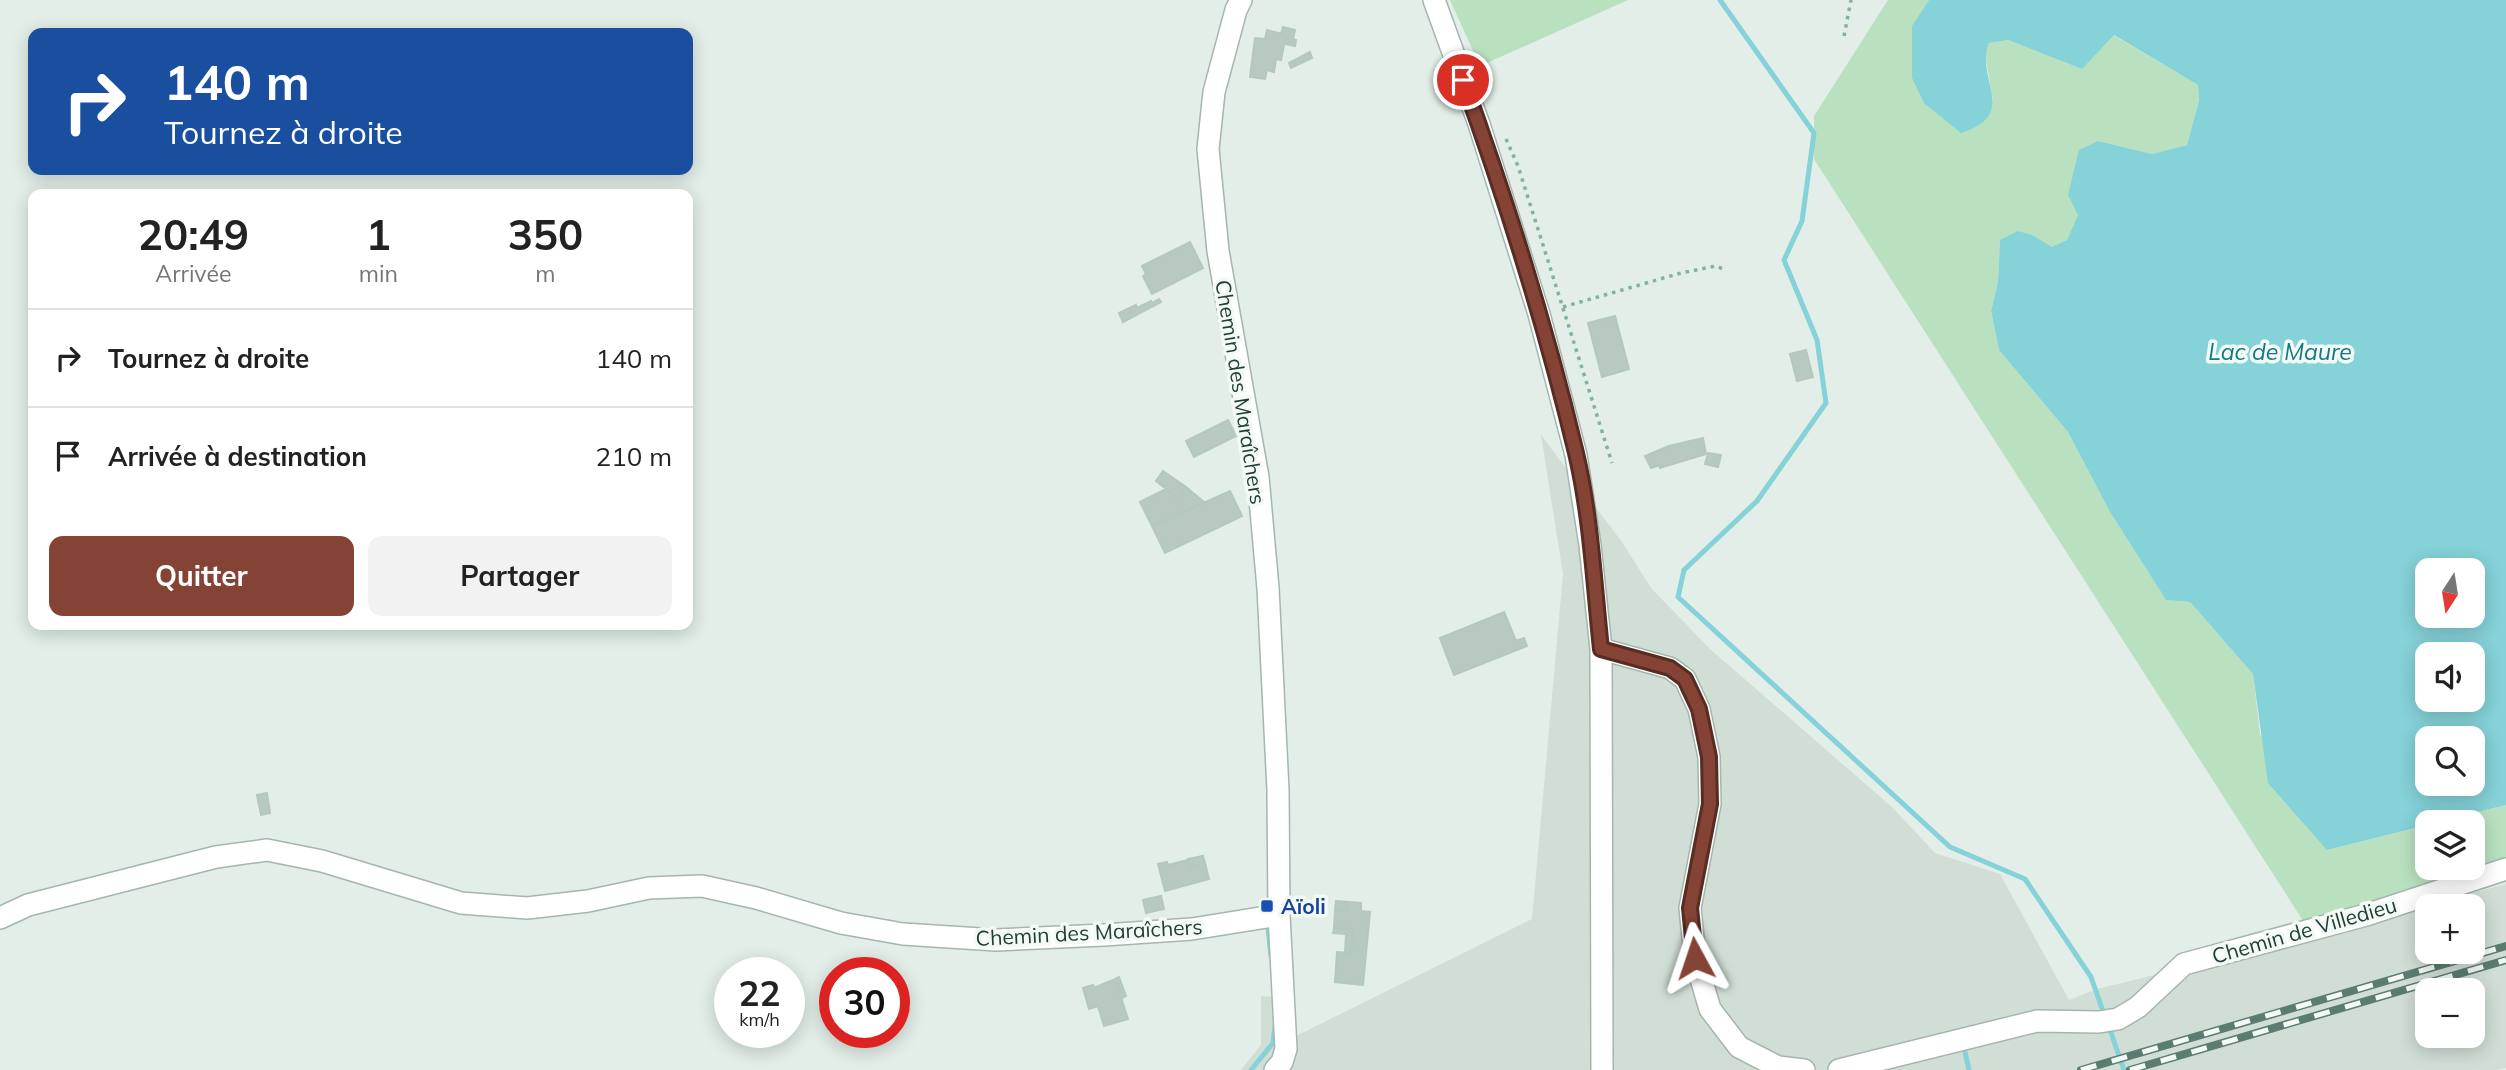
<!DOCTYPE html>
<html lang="fr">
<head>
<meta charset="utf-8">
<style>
	:root { --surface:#fff; --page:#f2f2f2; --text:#222; --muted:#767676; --line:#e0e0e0; --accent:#854336 }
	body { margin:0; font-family:Mulish,sans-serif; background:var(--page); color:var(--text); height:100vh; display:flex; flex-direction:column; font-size:26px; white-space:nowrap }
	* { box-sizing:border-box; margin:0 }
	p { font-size:23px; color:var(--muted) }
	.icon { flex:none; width:38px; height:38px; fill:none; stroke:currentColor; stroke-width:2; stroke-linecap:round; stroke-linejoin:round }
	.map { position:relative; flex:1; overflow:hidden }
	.drawer { position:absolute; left:28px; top:189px; width:665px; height:441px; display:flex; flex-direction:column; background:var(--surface); border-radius:14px; box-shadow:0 4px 18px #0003 }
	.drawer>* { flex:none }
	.guide { position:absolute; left:28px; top:28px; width:665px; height:147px; border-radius:14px; box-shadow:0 4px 18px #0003; background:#1a4fa0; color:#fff; overflow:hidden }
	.needle { width:46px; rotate:192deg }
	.buttons { position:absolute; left:2415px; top:558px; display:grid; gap:14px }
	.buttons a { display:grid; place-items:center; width:70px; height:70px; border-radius:14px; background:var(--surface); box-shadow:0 4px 18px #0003; font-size:35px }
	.speed { position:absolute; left:714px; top:957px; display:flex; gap:14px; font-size:35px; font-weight:700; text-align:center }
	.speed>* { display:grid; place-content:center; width:91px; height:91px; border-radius:50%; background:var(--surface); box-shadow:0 4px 18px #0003; line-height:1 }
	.speed small { font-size:18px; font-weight:400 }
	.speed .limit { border:10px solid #d22; background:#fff; color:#111 }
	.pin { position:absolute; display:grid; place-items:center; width:60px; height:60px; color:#fff; margin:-30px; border:4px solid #fff; border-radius:50%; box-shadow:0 2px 7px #0007 }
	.me { position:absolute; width:77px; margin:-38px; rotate:355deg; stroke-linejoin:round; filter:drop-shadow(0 0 5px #0008) }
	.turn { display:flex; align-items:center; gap:24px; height:147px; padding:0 21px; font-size:32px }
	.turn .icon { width:91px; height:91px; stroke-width:2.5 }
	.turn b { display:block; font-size:49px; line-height:60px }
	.eta { display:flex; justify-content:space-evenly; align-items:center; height:119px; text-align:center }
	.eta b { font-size:42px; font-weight:700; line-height:49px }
	.action { display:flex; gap:14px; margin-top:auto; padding:14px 21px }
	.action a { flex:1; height:80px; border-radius:14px; background:var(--accent); color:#fff; font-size:28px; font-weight:700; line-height:80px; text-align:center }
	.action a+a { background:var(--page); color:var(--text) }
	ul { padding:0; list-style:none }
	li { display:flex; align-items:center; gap:21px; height:98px; padding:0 21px; border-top:2px solid var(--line) }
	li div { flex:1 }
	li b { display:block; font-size:26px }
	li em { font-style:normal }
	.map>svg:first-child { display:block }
	.built { fill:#d0ded6; fill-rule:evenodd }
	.green { fill:#b9e1c0 }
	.water { fill:#85d2d8; fill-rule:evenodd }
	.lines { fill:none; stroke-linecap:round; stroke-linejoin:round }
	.stream { stroke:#85d2d8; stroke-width:5 }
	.building { fill:#b7c9c0; stroke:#b4c8be; stroke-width:2 }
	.minor-casing { stroke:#a4b6ae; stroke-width:24 }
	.path { stroke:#7fb49f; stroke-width:3.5; stroke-dasharray:3.5 5; stroke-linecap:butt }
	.minor { stroke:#fff; stroke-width:21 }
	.rail-casing { stroke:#5b7c70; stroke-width:8 }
	.rail { stroke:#f3faf6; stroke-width:5; stroke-dasharray:16; stroke-linecap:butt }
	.route-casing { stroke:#562c23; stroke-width:18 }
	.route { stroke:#854336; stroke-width:12 }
	.transit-dot { fill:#1a4fb4; stroke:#f3faf6; stroke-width:2.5 }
	.labels { text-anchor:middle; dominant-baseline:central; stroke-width:7; stroke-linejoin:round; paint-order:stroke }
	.street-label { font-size:21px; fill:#204035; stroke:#f3faf6 }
	.transit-label { font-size:21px; font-weight:bold; fill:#164399; stroke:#f3faf6; text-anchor:start }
	.water-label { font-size:23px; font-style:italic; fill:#147982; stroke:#f3faf6 }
</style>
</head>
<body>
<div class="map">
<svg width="2506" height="1070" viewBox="0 0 2506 1070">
	<rect width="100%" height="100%" fill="#e2eee7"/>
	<path class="built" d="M1541 435 1622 542 1651 588 1710 649 1892 807 1935 853 2000 874 2069 1000 2097 989 2298 940 2506 884V1068L2498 1070H1241L1261 1045V996L1274 997 1294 1037 1532 919 1563 574ZM2427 906H2473V952H2427ZM2427 990H2473V1036H2427Z"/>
	<path class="green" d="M1450 0H1628L1480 66Z
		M1888 0H1929L1913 26 1993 101 1985 55 1989 43 2008 40 2082 69 2113 35 2198 85 2199 99 2187 145 2152 154 2098 141 2079 215 2067 240 2052 248 2032 235 2000 240 1998 282 1991 311 1999 350 2068 432 2110 512 2166 600 2190 602 2253 674 2260 734 2327 850 2427 825V868H2473V822H2436L2506 805V860L2309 930 1814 159V116Z"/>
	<path class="water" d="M1929 0H2506V805L2436 822H2427V825L2327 850 2268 783 2253 674 2190 602 2166 600 2110 512 2068 432 1999 350 1991 311 1998 282 2000 240 2018 231 2032 235 2052 247 2067 240 2078 215 2068 195 2079 150 2098 141 2152 154 2187 145 2199 100 2198 85 2114 35 2082 69 2008 40 1989 43C1974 79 2021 114 1961 133L1924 103 1912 78V26ZM2473 570V616H2427V570ZM2473 654V700H2427V654ZM2473 738V784H2427V738Z"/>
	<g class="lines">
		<path class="stream" d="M1720 0 1814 133 1802 221 1784 260 1817 340 1826 403 1757 501 1684 570 1678 597 1950 847 2025 879 2091 977 2104 1014
			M1268 928 1271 956
			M2109 1027 2124 1070
			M1965 1052 1969 1070
			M1251 1070 1273 1043 1275 1025"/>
	</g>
	<path class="building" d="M1283 27 1295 30 1293 39 1296 40 1295 46 1285 44 1286 35 1281 34Z
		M1267 30 1286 35 1281 60 1276 59 1274 72 1267 70 1265 79 1250 77 1255 38 1265 39Z
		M1310 52 1312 58 1291 68 1289 63Z
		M1190 242 1203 268 1152 294 1143 276 1146 274 1142 266Z
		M1159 299 1161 302 1123 322 1119 313 1136 305 1137 308 1151 301 1152 303Z
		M1615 316 1629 369 1602 377 1588 323Z
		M1806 350 1813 377 1797 381 1790 354Z
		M1228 420 1236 436 1194 457 1186 441Z
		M1703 438 1706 454 1660 468V465L1651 468 1645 456 1669 446Z
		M1708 453 1721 455 1718 467 1705 464Z
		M1163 471 1186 487 1178 498 1156 481Z
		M1186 487 1204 502 1152 526 1140 502 1166 489 1178 498Z
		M1230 491 1242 516 1165 553 1152 526Z
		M1504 612 1516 641 1524 638 1527 646 1454 675 1440 638Z
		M267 793 270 813 261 815 257 795Z
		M1203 856 1205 863 1190 867 1188 859Z
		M1188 860 1190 867 1205 863 1209 879 1165 891 1158 864 1167 862 1168 865Z
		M1161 896 1164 909 1146 913 1143 900Z
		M1336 901 1348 902 1347 911 1335 910Z
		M1348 902 1361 903V911L1370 912 1363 985 1335 982 1337 952 1351 953 1353 929 1334 928 1335 910 1347 911Z
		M1334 928 1353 929 1351 953H1345L1346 934 1333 933Z
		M1119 977 1126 996 1122 998 1115 979Z
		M1115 979 1128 1019 1104 1026 1098 1006 1089 1009 1083 988 1093 985 1094 988Z"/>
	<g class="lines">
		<defs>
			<path id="minor" d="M1241 0 1236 10 1214 92 1208 149 1218 251 1258 477 1268 588 1278 790 1279 915 1286 1049 1282 1062 1275 1070
				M1434 0 1479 124 1539 314 1576 455 1590 545 1601 649 1602 1070
				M1601 649 1670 668 1685 679 1699 709 1709 757 1710 804 1690 908 1695 958 1710 1009 1739 1047 1778 1067 1804 1070
				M0 918 28 905 216 857 267 850 322 861 461 903 527 908 588 901 649 888 702 886 756 898 841 923 903 934 996 940 1104 935 1192 929 1279 915
				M1839 1070 2037 1021 2099 1022 2118 1019 2138 1007 2184 964 2366 915 2506 869"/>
		</defs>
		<use href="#minor" class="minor-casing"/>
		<path class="path" d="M1844 36 1851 0
			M1506 139 1518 166 1612 463
			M1563 307 1681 273 1716 266 1723 269"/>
		<use href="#minor" class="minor"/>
		<defs>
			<path id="rail" d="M2081 1070 2506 946
				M2130 1070 2506 960"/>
		</defs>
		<use href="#rail" class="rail-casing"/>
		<use href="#rail" class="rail"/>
	</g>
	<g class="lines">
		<defs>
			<path id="route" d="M1463 80C1507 202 1546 327 1576 453 1591 517 1594 584 1601 649L1670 668 1685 679 1699 709 1709 757 1710 804 1690 908 1695 958"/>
		</defs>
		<use href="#route" class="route-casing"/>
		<use href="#route" class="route"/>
	</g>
	<rect class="transit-dot" x="1260" y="899" width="14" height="14" rx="3.5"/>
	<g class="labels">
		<g class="street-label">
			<text transform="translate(1241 392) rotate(81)">Chemin des Maraîchers</text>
			<text transform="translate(2304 930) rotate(-16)">Chemin de Villedieu</text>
			<text transform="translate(1089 932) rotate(-3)">Chemin des Maraîchers</text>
		</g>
		<g class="transit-label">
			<text x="1281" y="906">Aïoli</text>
		</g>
		<g class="water-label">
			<text x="2280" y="351">Lac de Maure</text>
		</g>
	</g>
</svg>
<div class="buttons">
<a><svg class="needle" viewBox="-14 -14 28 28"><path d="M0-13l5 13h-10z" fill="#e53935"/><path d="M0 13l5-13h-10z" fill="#767676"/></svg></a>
<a><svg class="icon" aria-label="sound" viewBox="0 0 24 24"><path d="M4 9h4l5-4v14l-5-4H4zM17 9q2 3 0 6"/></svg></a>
<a><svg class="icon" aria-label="search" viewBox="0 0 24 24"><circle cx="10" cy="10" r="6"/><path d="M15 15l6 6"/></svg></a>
<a><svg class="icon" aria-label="layers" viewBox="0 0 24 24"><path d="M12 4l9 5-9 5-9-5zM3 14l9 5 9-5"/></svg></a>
<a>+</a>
<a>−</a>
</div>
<div class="speed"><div>22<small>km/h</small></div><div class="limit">30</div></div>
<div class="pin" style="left:1463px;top:80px;background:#d93025"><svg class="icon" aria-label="arrive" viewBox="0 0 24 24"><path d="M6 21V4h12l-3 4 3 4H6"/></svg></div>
<svg class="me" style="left:1695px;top:958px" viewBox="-20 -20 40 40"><path d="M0-17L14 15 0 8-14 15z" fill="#854336" stroke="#fff" stroke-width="4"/></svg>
<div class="guide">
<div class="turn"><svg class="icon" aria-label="right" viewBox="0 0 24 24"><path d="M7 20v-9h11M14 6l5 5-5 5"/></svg><div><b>140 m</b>Tournez à droite</div></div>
</div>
<section class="drawer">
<div class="eta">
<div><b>20:49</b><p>Arrivée</p></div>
<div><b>1</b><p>min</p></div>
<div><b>350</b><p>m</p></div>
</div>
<ul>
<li><svg class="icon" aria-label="right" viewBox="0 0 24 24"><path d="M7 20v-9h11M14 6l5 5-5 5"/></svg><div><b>Tournez à droite</b></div><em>140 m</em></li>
<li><svg class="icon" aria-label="arrive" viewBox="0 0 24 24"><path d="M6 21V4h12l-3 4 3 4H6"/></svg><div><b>Arrivée à destination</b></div><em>210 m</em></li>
</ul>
<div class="action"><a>Quitter</a><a>Partager</a></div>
</section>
</div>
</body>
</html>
